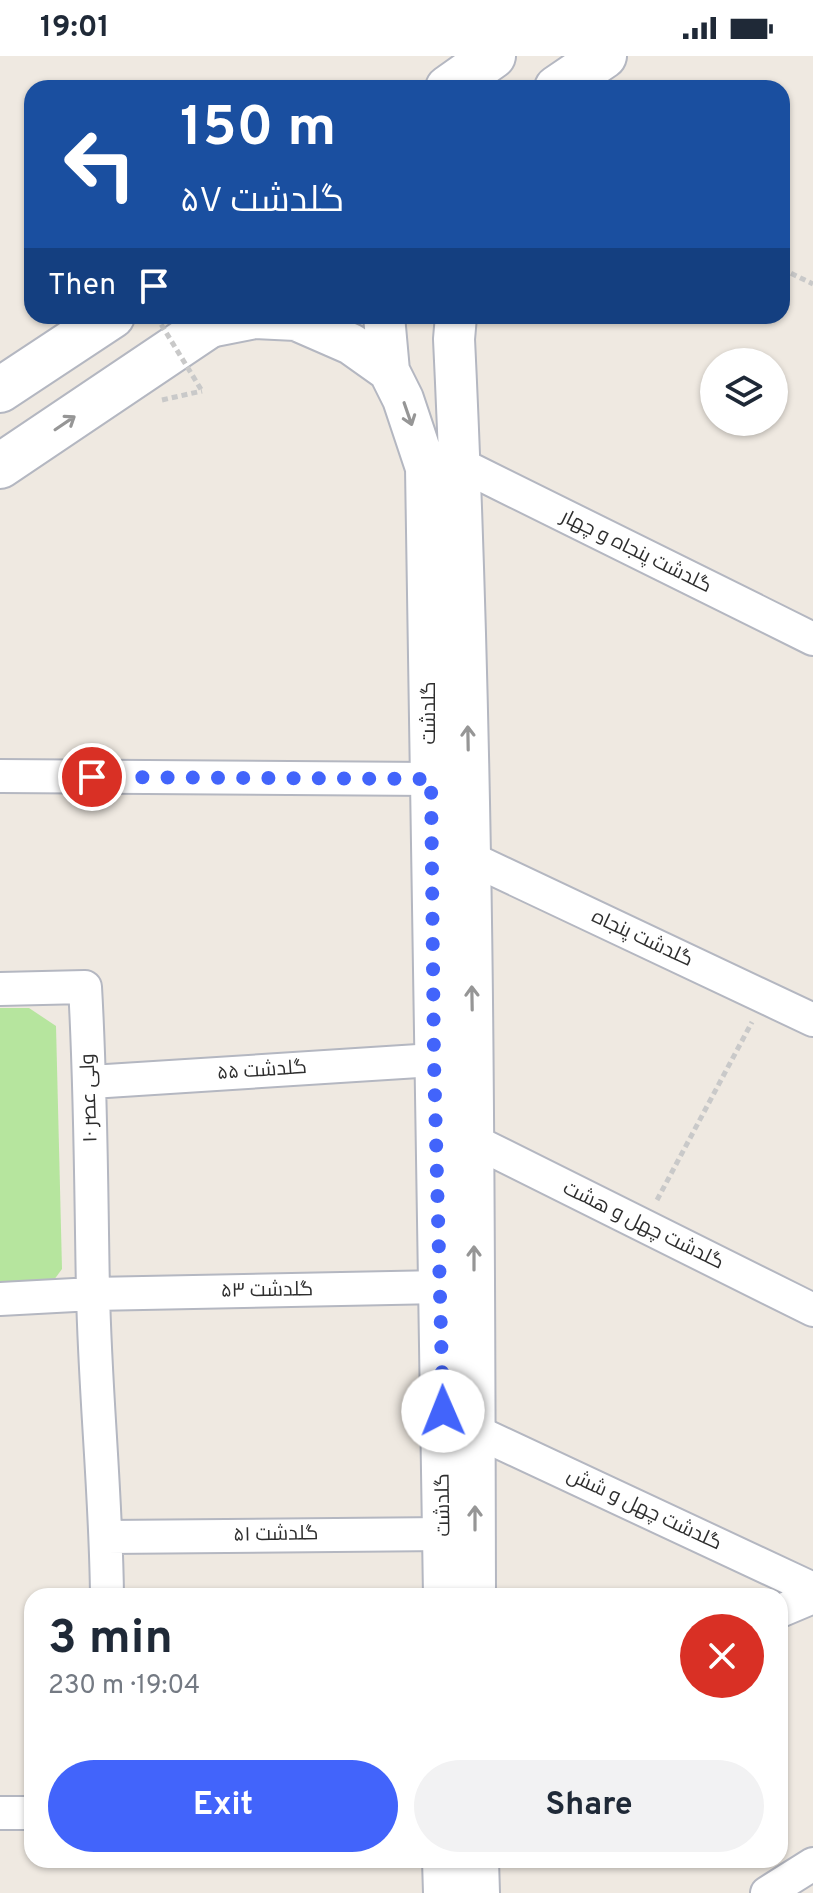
<!DOCTYPE html>
<html lang="en">
<head>
<meta charset="utf-8">
<style>
	:root { --surface:#fff; --page:#f2f2f3; --text:#1f2937; --muted:#747a83; --accent:#4264fb }
	body { margin:0; font-family:Overpass,Cairo,sans-serif; background:var(--page); color:var(--text); height:100vh; display:flex; flex-direction:column; font-size:30px; white-space:nowrap }
	* { box-sizing:border-box; margin:0 }
	p { font-size:26px; color:var(--muted) }
	.icon { flex:none; width:44px; height:44px; fill:none; stroke:currentColor; stroke-width:2; stroke-linecap:round; stroke-linejoin:round }
	.map { position:relative; flex:1; overflow:hidden }
	.panel { position:absolute; left:24px; top:1532px; width:764px; height:280px; display:flex; flex-direction:column; background:var(--surface); border-radius:24px; box-shadow:0 2px 6px #0004 }
	.panel>* { flex:none }
	.banner { position:absolute; left:24px; top:24px; width:766px; height:244px; border-radius:24px; box-shadow:0 2px 6px #0004; background:#1a4fa0; color:#fff; overflow:hidden }
	.controls { position:absolute; left:700px; top:292px; display:grid; gap:16px }
	.controls a { display:grid; place-items:center; width:88px; height:88px; border-radius:50%; background:var(--surface); box-shadow:0 2px 6px #0004; font-size:40px }
	.pin { position:absolute; display:grid; place-items:center; width:68px; height:68px; color:#fff; margin:-34px; border:4px solid #fff; border-radius:50%; box-shadow:0 2px 8px #0007 }
	.me { position:absolute; width:88px; margin:-44px; rotate:359deg; stroke-linejoin:round; filter:drop-shadow(0 0 6px #0008) }
	.turn { display:flex; align-items:center; gap:28px; height:168px; padding:0 24px; font-size:36px }
	.turn .icon { width:104px; height:104px; stroke-width:2.5 }
	.turn b { display:block; font-size:56px; line-height:68px }
	.then { display:flex; align-items:center; height:76px; padding:0 24px; background:#0003; gap:16px; font-size:30px }
	.round { display:grid; place-items:center; flex:none; width:84px; height:84px; border-radius:42px; background:var(--page) }
	.overview { display:flex; align-items:center; justify-content:space-between; height:136px; padding:0 24px }
	h1 { font-size:48px; font-weight:700; line-height:60px }
	.button { display:flex; gap:16px; margin-top:auto; padding:16px 24px }
	.button a { flex:1; height:92px; border-radius:48px; background:var(--accent); color:#fff; font-size:32px; font-weight:700; line-height:92px; text-align:center }
	.button a+a { background:var(--page); color:var(--text) }
	.status { display:flex; justify-content:space-between; align-items:center; height:56px; padding:0 40px; background:var(--surface); direction:ltr }
	.status svg { height:22px; fill:currentColor }
	.map>svg:first-child { display:block }
	.green { fill:#b6e59e }
	.lines { fill:none; stroke-linecap:round; stroke-linejoin:round }
	.minor-casing { stroke:#b4b7c1; stroke-width:36 }
	.tertiary-casing { stroke:#b4b7c1; stroke-width:44 }
	.secondary-casing { stroke:#b4b7c1; stroke-width:48 }
	.path { stroke:#c9c9c9; stroke-width:5; stroke-dasharray:6 4; stroke-linecap:butt }
	.minor { stroke:#fff; stroke-width:32 }
	.tertiary { stroke:#fff; stroke-width:40 }
	.secondary { stroke:#fff; stroke-width:44 }
	.path-bridge { stroke:#c9c9c9; stroke-width:5; stroke-dasharray:6 4; stroke-linecap:butt }
	.oneway { stroke:#969696 }
	.route { stroke:#4264fb; stroke-width:14; stroke-dasharray:0 25.2 }
	.labels { text-anchor:middle; dominant-baseline:central; stroke-width:6; stroke-linejoin:round; paint-order:stroke }
	.street-label { font-size:20px; fill:#2e2e2e; stroke:#fff }
</style>
</head>
<body>
<div class="status"><b>19:01</b><svg viewBox="0 0 49 12"><path d="M0 12V9h3v3zM5 12V6h3v6zM10 12V3h3v9zM15 12V0h3v12zM26 1h20v11H26zM47 4h2v5h-2z"/></svg></div>
<div class="map">
<svg width="813" height="1837" viewBox="0 0 813 1837">
	<rect width="100%" height="100%" fill="#efe9e1"/>
	<path class="green" d="M0 952H29L56 970 62 1213 51 1228 0 1230Z"/>
	<g class="lines">
		<defs>
			<path id="minor" d="M460 408 813 583
				M0 720 431 723
				M470 802 813 964
				M0 933 85 931C91 1033 91 1134 93 1236 95 1337 106 1438 107 1540
				M91 1026 434 1004
				M474 1085 813 1254
				M0 1243 93 1238 441 1231
				M475 1375 813 1533
				M107 1481 445 1478
				M780 1555 813 1541
				M0 1757H32
				M767 1837 813 1808"/>
			<path id="tertiary" d="M384 260 389 315
				M456 260 454 283C474 702 474 1121 475 1540
				M205 272 255 262 296 264 351 288 389 315 403 343 426 412 444 1540
				M443 1804 444 1837
				M478 1804 479 1837"/>
			<path id="secondary" d="M448 32 493 0
				M557 32 604 0
				M0 334 112 260
				M0 410 223 260"/>
		</defs>
		<use href="#minor" class="minor-casing"/>
		<use href="#tertiary" class="tertiary-casing"/>
		<use href="#secondary" class="secondary-casing"/>
		<path class="path" d="M782 213 813 228
			M162 344 202 335
			M657 1144 752 966"/>
		<use href="#minor" class="minor"/>
		<use href="#tertiary" class="tertiary"/>
		<use href="#secondary" class="secondary"/>
		<path class="path-bridge" d="M156 260 202 335"/>
	</g>
	<defs><path id="oneway-shaft" d="M-6 0H5M1.5-3L5.5 0L1.5 3" fill="none" stroke-width="1.6" stroke-linecap="round" stroke-linejoin="round" transform="scale(2)"/></defs>
	<g class="oneway">
		<use href="#oneway-shaft" transform="translate(408 358) rotate(71)"/>
		<use href="#oneway-shaft" transform="translate(65 367) rotate(-34)"/>
		<use href="#oneway-shaft" transform="translate(468 682) rotate(-91)"/>
		<use href="#oneway-shaft" transform="translate(472 942) rotate(-91)"/>
		<use href="#oneway-shaft" transform="translate(474 1202) rotate(-90)"/>
		<use href="#oneway-shaft" transform="translate(475 1462) rotate(-90)"/>
	</g>
	<g class="lines">
		<path class="route" d="M92 721 431 723 434 1004 443 1355"/>
	</g>
	<g class="labels">
		<g class="street-label">
			<text transform="translate(636 496) rotate(26)">گلدشت پنجاه و چهار</text>
			<text transform="translate(430 657) rotate(-90)">گلدشت</text>
			<text transform="translate(642 883) rotate(25)">گلدشت پنجاه</text>
			<text transform="translate(262 1015) rotate(-4)">گلدشت ۵۵</text>
			<text transform="translate(90 1042) rotate(-92)">ولی عصر ۱۰</text>
			<text transform="translate(643 1170) rotate(26)">گلدشت چهل و هشت</text>
			<text transform="translate(267 1235) rotate(-1)">گلدشت ۵۳</text>
			<text transform="translate(444 1449) rotate(-91)">گلدشت</text>
			<text transform="translate(644 1454) rotate(25)">گلدشت چهل و شش</text>
			<text transform="translate(276 1479) rotate(-1)">گلدشت ۵۱</text>
		</g>
	</g>
</svg>
<div class="controls">
<a><svg class="icon" aria-label="layers" viewBox="0 0 24 24"><path d="M12 4l9 5-9 5-9-5zM3 14l9 5 9-5"/></svg></a>
</div>
<div class="pin" style="left:92px;top:721px;background:#d93025"><svg class="icon" aria-label="arrive" viewBox="0 0 24 24"><path d="M6 21V4h12l-3 4 3 4H6"/></svg></div>
<svg class="me" style="left:443px;top:1355px" viewBox="-20 -20 40 40"><circle r="19" fill="#fff"/><path d="M0-13L10 11 0 6-10 11z" fill="#4264fb"/></svg>
<div class="banner">
<div class="turn"><svg class="icon" aria-label="left" viewBox="0 0 24 24"><path d="M17 20v-9H6M10 6l-5 5 5 5"/></svg><div><b>150 m</b>گلدشت ۵۷</div></div>
<div class="then">Then<svg class="icon" aria-label="arrive" viewBox="0 0 24 24"><path d="M6 21V4h12l-3 4 3 4H6"/></svg></div>
</div>
<section class="panel">
<div class="overview"><div><h1>3 min</h1><p>230 m · 19:04</p></div><a class="round" style="background:#d93025;color:#fff"><svg class="icon" aria-label="close" viewBox="0 0 24 24"><path d="M6 6l12 12M18 6L6 18"/></svg></a></div>
<div class="button"><a>Exit</a><a>Share</a></div>
</section>
</div>
</body>
</html>
